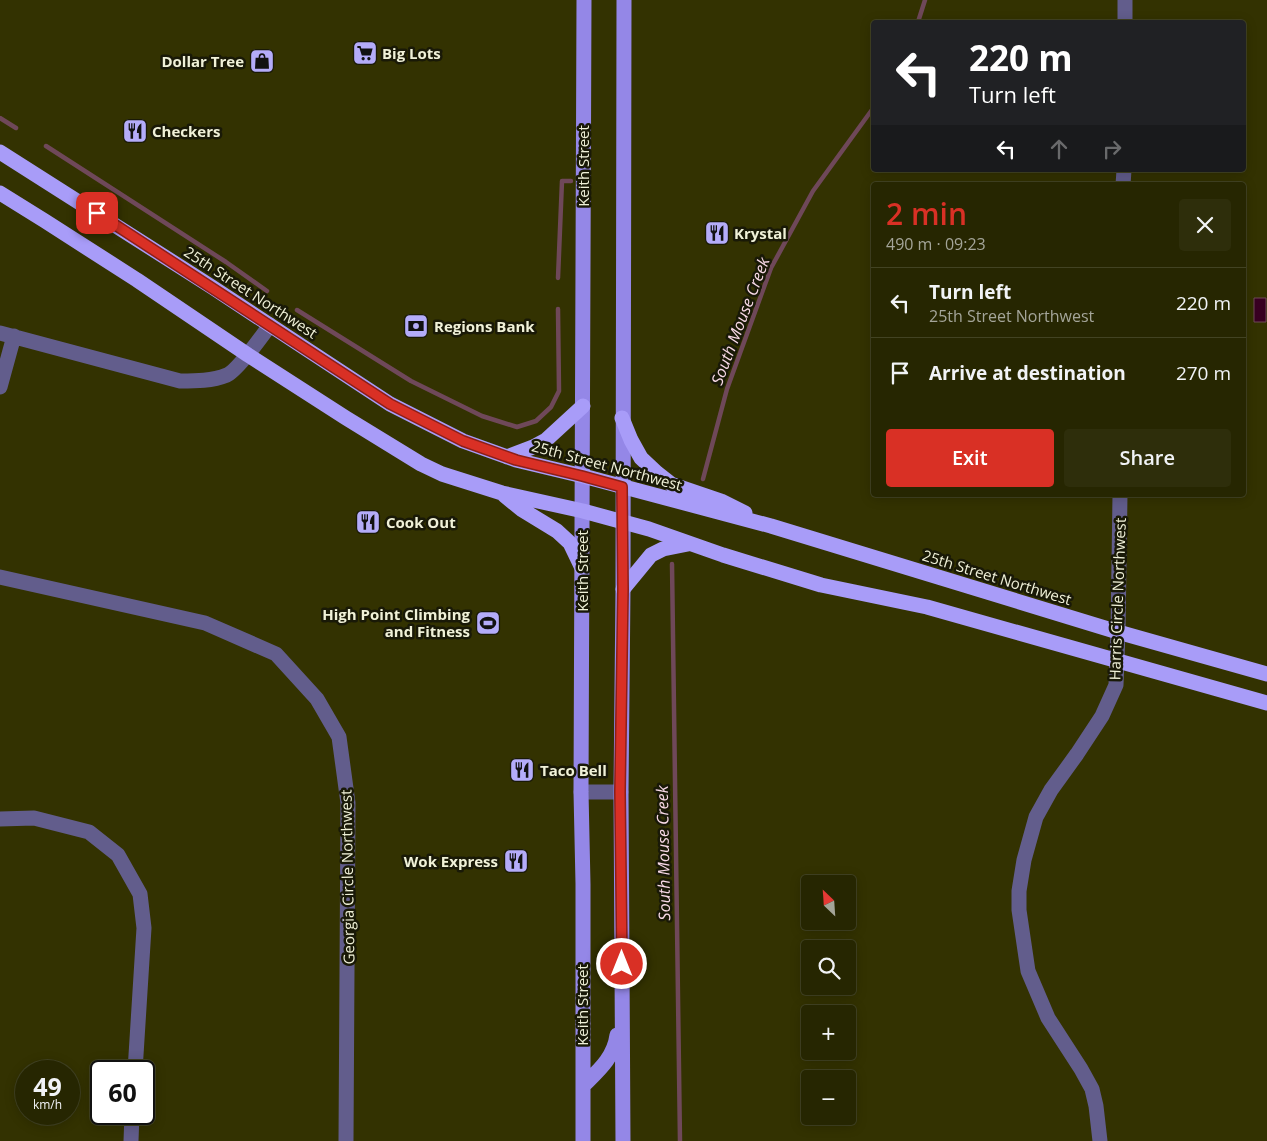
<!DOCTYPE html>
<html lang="en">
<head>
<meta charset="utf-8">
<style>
	:root { --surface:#262601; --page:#2e2e0b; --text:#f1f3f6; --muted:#a4a599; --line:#424323; --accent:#d93025 }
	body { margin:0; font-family:"Open Sans",sans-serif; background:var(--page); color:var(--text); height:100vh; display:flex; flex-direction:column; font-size:19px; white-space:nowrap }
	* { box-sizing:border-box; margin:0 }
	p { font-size:16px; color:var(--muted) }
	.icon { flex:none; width:28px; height:28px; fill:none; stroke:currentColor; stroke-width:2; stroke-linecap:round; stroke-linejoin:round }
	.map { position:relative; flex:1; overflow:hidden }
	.sheet { position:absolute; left:871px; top:182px; width:375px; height:315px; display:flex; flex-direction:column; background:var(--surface); border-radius:5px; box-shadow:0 2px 12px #0003,0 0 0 1px var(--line) }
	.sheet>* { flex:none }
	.top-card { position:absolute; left:871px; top:20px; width:375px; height:152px; border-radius:5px; box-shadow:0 2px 12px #0003,0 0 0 1px var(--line); background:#202124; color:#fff; overflow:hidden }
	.needle { width:32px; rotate:335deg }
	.buttons { position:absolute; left:801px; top:875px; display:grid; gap:10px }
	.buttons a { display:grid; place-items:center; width:55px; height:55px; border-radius:5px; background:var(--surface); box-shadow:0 2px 12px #0003,0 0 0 1px var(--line); font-size:25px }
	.speed { position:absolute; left:15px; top:1060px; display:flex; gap:10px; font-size:25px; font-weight:700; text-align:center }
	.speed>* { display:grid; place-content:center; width:65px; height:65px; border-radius:50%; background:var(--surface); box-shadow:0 2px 12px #0003,0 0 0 1px var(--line); line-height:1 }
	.speed small { font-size:12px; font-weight:400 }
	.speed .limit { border:2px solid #111; border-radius:8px; background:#fff; color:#111 }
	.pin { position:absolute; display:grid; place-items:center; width:42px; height:42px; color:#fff; margin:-21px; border-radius:10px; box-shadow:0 2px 8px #0006 }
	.me { position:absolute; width:55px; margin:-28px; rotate:0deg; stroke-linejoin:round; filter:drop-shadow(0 0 4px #0008) }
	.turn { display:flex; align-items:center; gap:18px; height:105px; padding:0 15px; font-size:22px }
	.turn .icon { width:65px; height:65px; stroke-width:2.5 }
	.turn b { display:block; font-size:35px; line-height:42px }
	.lanes { display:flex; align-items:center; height:48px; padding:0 15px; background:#0003; justify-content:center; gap:25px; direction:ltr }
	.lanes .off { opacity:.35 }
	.round { display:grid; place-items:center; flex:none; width:52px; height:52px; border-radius:5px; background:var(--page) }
	.head { display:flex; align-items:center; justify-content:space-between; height:85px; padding:0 15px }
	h1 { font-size:30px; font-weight:600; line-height:38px; color:var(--accent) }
	.button { display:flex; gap:10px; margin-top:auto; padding:10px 15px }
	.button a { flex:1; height:58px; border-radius:5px; background:var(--accent); color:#fff; font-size:20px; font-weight:600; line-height:58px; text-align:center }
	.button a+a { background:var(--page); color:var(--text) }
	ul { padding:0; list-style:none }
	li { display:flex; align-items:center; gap:15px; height:70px; padding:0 15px; border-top:1px solid var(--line) }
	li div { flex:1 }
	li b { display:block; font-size:19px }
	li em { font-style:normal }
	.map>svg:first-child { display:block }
	.water { fill:#380022; stroke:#6f4859 }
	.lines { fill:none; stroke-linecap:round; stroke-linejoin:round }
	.stream { stroke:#6f4859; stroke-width:4.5 }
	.minor { stroke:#625d8c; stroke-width:15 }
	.major { stroke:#9487e7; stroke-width:15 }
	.highway { stroke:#a89cf8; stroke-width:15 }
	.route-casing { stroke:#8d1f18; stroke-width:12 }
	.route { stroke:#d93025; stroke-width:9 }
	.labels { text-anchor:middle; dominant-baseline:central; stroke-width:5; stroke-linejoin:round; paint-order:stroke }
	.poi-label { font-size:15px; font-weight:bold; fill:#f0f1d8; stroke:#191907; text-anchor:start }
	.street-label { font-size:15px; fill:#f0f1d8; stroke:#191907 }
	.water-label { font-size:16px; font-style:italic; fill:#f9dae8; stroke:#191907 }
</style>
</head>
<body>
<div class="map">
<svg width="1267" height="1141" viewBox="0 0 1267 1141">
	<rect width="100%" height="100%" fill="#333201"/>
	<path class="water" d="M1254 298H1266V322H1254Z"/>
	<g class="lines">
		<path class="stream" d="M918 22 925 0
			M0 118 16 128
			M46 146 226 262 267 291
			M558 278 562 181H571
			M297 310 411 381 482 416 517 427 536 421 551 407 559 391 558 309
			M703 479 727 389 771 268 813 191 874 107
			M672 564 680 1141"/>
		<path class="minor" d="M1125 22V0
			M1123 185 1124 170
			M0 333 180 381C196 381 212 381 227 375 238 370 262 336 270 325
			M0 387 14 336
			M0 577 205 623 276 654 317 699 339 737 348 803 346 1141
			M581 792H621
			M0 819 34 818 89 832 118 855 140 894 144 928 135 1071
			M131 1141 132 1114
			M1100 1141 1096 1106 1092 1089 1081 1069 1048 1018 1028 971 1019 910V891L1024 860 1036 817 1051 790 1077 754 1102 716 1116 685 1118 632 1120 495"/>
		<path class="major" d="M583 1086C598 1071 614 1058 617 1035
			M583 1141V884L581 792 584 0
			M623 1141 621 792 623 589 624 0"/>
		<path class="highway" d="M0 152 212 287 390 404 463 441 516 460 583 476 771 526 1118 632 1267 674
			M0 193 45 221 137 280 248 355 346 418 421 464 442 474 502 493 583 511 649 529 723 555 821 585 927 607 1267 703
			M622 418 631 440 641 458 657 473 671 484 721 501 745 513
			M507 457 533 447 546 440 583 406
			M505 496 521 509 557 531 570 543 582 568
			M623 589 651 555 663 549 688 544"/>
	</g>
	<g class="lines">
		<defs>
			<path id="route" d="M97 213 390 404 463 441 516 460 582 476 622 487 623 589 620 792 622 964"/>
		</defs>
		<use href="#route" class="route-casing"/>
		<use href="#route" class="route"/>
	</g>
	<defs>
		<symbol id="supermarket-square" viewBox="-11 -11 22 22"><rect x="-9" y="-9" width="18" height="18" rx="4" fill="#b4acf9" stroke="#191907"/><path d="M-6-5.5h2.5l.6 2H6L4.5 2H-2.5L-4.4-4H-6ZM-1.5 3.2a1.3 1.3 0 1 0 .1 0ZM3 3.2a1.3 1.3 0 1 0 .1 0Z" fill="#111"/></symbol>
		<symbol id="shop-square" viewBox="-11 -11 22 22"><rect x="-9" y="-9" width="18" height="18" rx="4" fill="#b4acf9" stroke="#191907"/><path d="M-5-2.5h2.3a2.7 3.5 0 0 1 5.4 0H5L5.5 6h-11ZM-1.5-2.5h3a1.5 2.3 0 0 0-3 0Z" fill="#111"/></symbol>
		<symbol id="restaurant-square" viewBox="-11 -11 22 22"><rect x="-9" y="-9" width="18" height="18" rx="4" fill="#b4acf9" stroke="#191907"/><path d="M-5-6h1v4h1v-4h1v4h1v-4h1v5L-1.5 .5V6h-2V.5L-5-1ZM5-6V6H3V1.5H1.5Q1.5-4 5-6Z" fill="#111"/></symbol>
		<symbol id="bank-square" viewBox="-11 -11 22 22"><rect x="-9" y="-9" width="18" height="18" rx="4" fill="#b4acf9" stroke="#191907"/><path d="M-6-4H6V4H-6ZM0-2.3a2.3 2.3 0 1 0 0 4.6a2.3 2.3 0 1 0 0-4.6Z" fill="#111"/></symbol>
		<symbol id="stadium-square" viewBox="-11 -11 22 22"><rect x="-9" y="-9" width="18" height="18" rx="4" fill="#b4acf9" stroke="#191907"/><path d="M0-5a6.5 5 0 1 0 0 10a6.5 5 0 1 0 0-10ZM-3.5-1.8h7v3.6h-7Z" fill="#111"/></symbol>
	</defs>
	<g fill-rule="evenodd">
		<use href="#supermarket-square" x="351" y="39" width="28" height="28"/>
		<use href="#shop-square" x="248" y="47" width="28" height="28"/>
		<use href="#restaurant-square" x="121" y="117" width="28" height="28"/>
		<use href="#restaurant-square" x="703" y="219" width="28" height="28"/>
		<use href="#bank-square" x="402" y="312" width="28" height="28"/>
		<use href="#restaurant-square" x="354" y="508" width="28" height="28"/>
		<use href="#stadium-square" x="474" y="609" width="28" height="28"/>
		<use href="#restaurant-square" x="508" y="756" width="28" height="28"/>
		<use href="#restaurant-square" x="502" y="847" width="28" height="28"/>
	</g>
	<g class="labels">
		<g class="poi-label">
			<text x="382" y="53">Big Lots</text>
			<text x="244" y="61" text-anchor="end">Dollar Tree</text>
			<text x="152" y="131">Checkers</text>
			<text x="734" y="233">Krystal</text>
			<text x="434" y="326">Regions Bank</text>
			<text x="386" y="522">Cook Out</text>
			<text x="470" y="614" text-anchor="end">High Point Climbing<tspan x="470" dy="17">and Fitness</tspan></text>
			<text x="540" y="770">Taco Bell</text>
			<text x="498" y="861" text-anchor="end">Wok Express</text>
		</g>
		<g class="street-label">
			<text transform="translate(583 166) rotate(-90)">Keith Street</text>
			<text transform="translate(251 292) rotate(33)">25th Street Northwest</text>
			<text transform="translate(607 465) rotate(15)">25th Street Northwest</text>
			<text transform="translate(582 571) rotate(-90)">Keith Street</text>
			<text transform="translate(997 577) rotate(17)">25th Street Northwest</text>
			<text transform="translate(1117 599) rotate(-88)">Harris Circle Northwest</text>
			<text transform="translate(347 877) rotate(-91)">Georgia Circle Northwest</text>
			<text transform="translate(582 1005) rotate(-90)">Keith Street</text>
		</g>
		<g class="water-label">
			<text transform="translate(740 321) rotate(-69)">South Mouse Creek</text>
			<text transform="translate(663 853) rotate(-91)">South Mouse Creek</text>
		</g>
	</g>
</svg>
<div class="buttons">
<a><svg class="needle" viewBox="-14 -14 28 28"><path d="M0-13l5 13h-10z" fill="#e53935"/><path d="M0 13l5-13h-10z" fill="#a4a599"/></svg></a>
<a><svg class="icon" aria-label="search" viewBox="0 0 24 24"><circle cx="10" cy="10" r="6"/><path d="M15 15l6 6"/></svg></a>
<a>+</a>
<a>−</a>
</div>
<div class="speed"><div>49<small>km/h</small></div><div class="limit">60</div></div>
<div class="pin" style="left:97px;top:213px;background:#d93025"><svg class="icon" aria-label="arrive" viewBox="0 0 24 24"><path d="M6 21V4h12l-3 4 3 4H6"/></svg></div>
<svg class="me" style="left:622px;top:964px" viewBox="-20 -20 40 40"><circle r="17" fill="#d93025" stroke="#fff" stroke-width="3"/><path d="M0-11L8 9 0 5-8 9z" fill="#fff"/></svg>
<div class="top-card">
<div class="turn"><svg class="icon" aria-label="left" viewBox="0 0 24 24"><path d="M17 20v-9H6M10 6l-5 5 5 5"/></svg><div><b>220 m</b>Turn left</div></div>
<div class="lanes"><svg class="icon" aria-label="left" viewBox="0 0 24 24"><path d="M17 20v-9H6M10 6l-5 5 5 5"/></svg><svg class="icon off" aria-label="ahead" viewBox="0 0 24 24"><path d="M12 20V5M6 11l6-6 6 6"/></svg><svg class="icon off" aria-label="right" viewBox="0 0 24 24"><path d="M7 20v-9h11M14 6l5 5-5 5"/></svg></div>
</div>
<section class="sheet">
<div class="head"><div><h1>2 min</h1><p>490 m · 09:23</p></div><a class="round"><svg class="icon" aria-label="close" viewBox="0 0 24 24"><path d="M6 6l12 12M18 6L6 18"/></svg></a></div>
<ul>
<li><svg class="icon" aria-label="left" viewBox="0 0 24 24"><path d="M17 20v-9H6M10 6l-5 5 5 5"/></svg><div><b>Turn left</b><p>25th Street Northwest</p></div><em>220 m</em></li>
<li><svg class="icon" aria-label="arrive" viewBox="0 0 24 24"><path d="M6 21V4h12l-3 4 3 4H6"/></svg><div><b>Arrive at destination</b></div><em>270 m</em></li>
</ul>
<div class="button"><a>Exit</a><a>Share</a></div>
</section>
</div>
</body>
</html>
